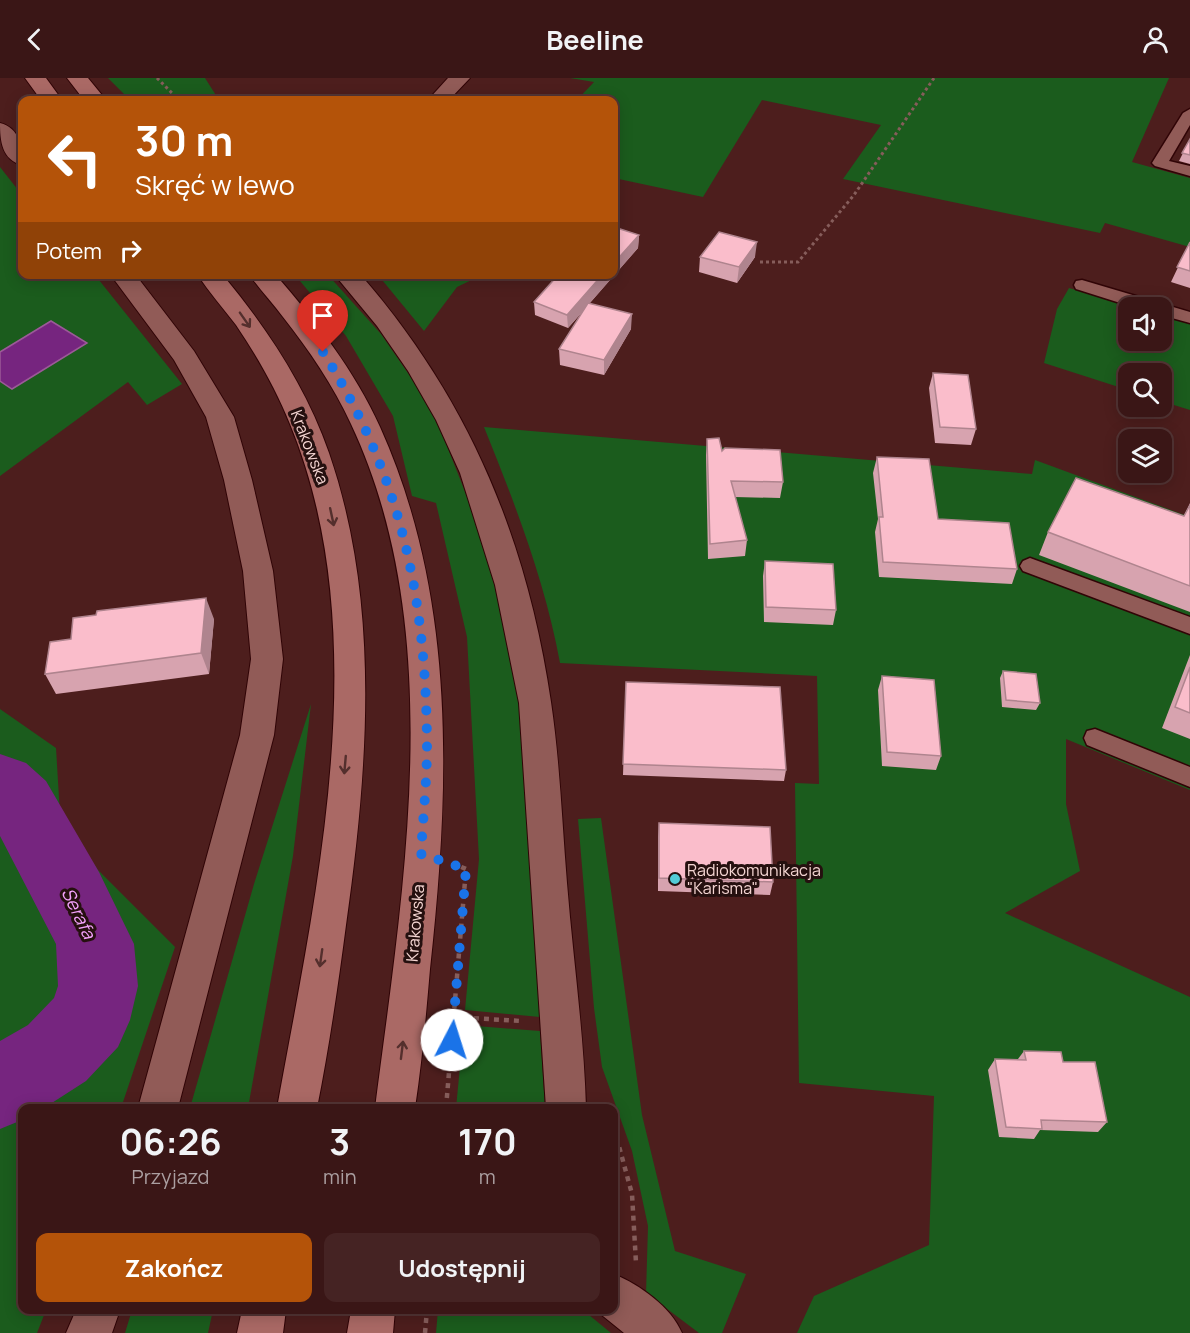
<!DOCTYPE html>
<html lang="pl">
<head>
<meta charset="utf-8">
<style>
	:root { --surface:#3a1616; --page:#452323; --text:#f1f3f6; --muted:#ab9fa1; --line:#543535; --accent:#b45309 }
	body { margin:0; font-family:Manrope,sans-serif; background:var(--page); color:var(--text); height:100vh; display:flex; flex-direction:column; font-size:22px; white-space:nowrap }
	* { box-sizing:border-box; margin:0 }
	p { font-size:20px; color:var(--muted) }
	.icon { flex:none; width:33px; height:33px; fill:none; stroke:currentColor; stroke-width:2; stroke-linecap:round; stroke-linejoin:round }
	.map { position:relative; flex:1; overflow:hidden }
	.side { position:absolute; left:18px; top:1026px; width:600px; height:210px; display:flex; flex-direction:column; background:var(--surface); border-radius:12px; box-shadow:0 3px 15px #0003,0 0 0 2px var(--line) }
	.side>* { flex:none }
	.hud { position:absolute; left:18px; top:18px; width:600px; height:183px; border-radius:12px; box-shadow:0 3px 15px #0003,0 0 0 2px var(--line); background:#b45309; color:#fff; overflow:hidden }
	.controls { position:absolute; left:1118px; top:219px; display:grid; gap:12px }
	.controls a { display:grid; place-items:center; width:54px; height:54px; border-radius:12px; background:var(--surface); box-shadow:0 3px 15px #0003,0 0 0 2px var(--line); font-size:30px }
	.pin { position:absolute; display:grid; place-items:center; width:51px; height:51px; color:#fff; margin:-62px -26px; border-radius:50% 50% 50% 0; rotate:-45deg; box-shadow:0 0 6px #0007 }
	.pin .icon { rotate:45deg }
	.me { position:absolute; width:66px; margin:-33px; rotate:5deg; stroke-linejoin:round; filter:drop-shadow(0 0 4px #0008) }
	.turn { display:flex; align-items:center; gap:21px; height:126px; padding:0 18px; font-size:27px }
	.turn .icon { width:78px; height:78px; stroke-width:2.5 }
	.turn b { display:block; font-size:42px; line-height:51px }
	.then { display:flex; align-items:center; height:57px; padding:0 18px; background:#0003; gap:12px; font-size:22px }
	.eta { display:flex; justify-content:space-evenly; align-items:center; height:102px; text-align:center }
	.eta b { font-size:36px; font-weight:700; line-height:42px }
	.cta { display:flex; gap:12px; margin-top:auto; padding:12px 18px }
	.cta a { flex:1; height:69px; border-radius:12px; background:var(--accent); color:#fff; font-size:24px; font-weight:700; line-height:69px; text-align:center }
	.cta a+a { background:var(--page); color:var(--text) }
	header { display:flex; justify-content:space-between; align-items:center; height:78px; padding:0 18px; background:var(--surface); font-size:27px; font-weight:700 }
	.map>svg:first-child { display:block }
	.green { fill:#1b5c1d }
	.water { fill:#76257f; stroke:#9c5a98; stroke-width:1.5 }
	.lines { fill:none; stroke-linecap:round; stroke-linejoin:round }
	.river { fill:#76257f; fill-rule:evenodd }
	.service-casing { stroke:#300406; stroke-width:3 }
	.minor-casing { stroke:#300406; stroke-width:2 }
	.primary-casing { stroke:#300406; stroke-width:2 }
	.path-far1 { stroke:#865d5b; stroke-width:3; stroke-dasharray:3 3; stroke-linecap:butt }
	.path { stroke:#865d5b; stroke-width:4.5; stroke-dasharray:5 5; stroke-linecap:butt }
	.service { fill:#915b57; fill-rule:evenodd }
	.minor { fill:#915b57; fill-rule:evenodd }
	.primary { fill:#aa6965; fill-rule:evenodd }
	.wall { fill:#d7a3af }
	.shaded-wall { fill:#af848e }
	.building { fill:#fabdcb; stroke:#af848e; stroke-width:1.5 }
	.oneway { stroke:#542f2d }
	.route { stroke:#1a73e8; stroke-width:10; stroke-dasharray:0 18 }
	.poi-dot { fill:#52cbd7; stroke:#25100f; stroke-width:2 }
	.labels { text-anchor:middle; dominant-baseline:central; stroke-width:6; stroke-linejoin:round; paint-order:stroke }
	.street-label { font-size:16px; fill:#f5d6d3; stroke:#25100f }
	.poi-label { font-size:16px; fill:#f5d6d3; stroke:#25100f; text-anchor:start }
	.water-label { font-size:18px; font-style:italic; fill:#f3a1fc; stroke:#25100f }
</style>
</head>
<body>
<header><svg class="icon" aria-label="back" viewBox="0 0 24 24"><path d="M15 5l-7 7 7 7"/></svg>Beeline<svg class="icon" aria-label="person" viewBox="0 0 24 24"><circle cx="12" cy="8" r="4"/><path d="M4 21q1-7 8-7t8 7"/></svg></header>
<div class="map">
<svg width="1190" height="1255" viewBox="0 0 1190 1255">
	<rect width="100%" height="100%" fill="#4d1e1d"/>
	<path class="green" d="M108 0H205L219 22H130Z
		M570 0H1169L1132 84 1190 100V169L1105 145 1100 155 843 101 881 47 762 22 703 119 614 100V22H577L594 4Z
		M0 89 22 117V196L95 197 182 306 147 327 128 304 0 398Z
		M295 197H328L381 256 432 330 486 467 520 618 540 939 465 932 479 781 467 559 436 425 412 418 393 338 346 258Z
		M378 197H482L457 209 424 253Z
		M1069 210 1136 229 1128 230V262H1161V237L1190 246V332L1161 323V296H1128V312L1044 285 1057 231Z
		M484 349 1032 396 1035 382 1190 439V712L1066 661V726L1080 793 1005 835 1190 919V1255H797L814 1218 929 1167 934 1018 799 1005 795 705 819 706 817 598 560 585C545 503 515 426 484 349Z
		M311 626 293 778 248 1030H190L254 806Z
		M0 631 56 670 60 736 98 792 175 869 121 1030H22V1232H46L37 1255H0Z
		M601 740 642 1037 675 1173 746 1196 722 1255H699L646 1215 648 1148 632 1073 602 989 594 930 578 741Z
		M464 947 540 953 545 1030H456Z
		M132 1232H213L208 1255H125Z
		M438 1232H583L611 1255H436Z"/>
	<path class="water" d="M51 243 87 265 12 311 0 303V274Z"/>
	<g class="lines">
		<path class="river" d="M0 676 26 685 46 703 99 794 134 866 138 908 130 942 118 969 86 1003 44 1030H22V1042L0 1051V963L28 947 54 920 58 908 56 866 0 758Z"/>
		<defs>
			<path id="service" d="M1190 31V47L1169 83 1190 88V98L1155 88 1152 85 1183 35Z
				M1082 202 1190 234V245L1161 237V230H1136L1076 211 1074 207 1076 203Z
				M1030 480 1190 539V556L1023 493 1020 488 1023 483Z
				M1095 651 1190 689V709L1087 667 1084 660 1087 653Z"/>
			<path id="minor" d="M448 0H470L449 22H428Z
				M0 45C20 50 22 69 22 87 2 82 0 63 0 45Z
				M110 196H135L194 273 234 339 252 402 273 493 283 581 274 657 178 1030H138L240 657 251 581 243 493 224 402 206 339 174 282Z
				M334 196H360C469 321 527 461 551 624 560 684 562 745 567 805 573 880 584 956 586 1030H546L519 625 495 507 460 395 436 342 408 293 377 248Z
				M614 1196C640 1207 671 1229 682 1255H624L598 1234 597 1232H614Z
				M76 1232H120L112 1255H66Z"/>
			<path id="primary" d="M25 0H46L62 22H41Z
				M67 0H88L106 22H84Z
				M197 196H222C267 250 306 309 329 375 381 526 368 691 346 847 338 908 329 970 317 1030H277C316 814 377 557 290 346 276 311 257 278 236 247 223 230 209 214 197 196Z
				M249 196H275C315 242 355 293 380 349 457 520 450 709 430 891 426 938 422 984 415 1030H375C403 811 449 554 351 346 333 307 309 272 283 239 272 224 259 211 249 196Z
				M242 1232H286L283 1255H237Z
				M351 1232H395L393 1255H347Z"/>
		</defs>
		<use href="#service" class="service-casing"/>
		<use href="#minor" class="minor-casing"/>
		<use href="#primary" class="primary-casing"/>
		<path class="path-far1" d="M157 0 179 22
			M760 184H798L854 117 934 0"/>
		<path class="path" d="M454 939 521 943
			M446 1030 466 791 459 788
			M614 1050 632 1116 636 1185
			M425 1255 427 1232"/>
		<use href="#service" class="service"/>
		<use href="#minor" class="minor"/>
		<use href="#primary" class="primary"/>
	</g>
	<path class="wall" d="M1190 61V86L1179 83Z
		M639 157 638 170 589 226 631 251 604 297 560 287 559 271 584 232 568 250 535 237 534 224Z
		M1190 164V210L1171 204Z
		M700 179H755L737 205 699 194Z
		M933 295 976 351 971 367 935 365 929 310Z
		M707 361 722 373 783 404 780 420 735 419 747 462 745 478 708 481 706 377Z
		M877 379 938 441 1017 491 1012 506 879 499 875 454 878 441 873 395Z
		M1190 425V534L1039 477 1048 454 1184 438Z
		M765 483 836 532 833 547 764 544 763 498Z
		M214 541 209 596 56 616 45 596Z
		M1190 577V661L1162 650Z
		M1003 593 1040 625 1036 632 1002 629 1000 600Z
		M882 598 941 678 936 692 882 688 878 612Z
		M626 604 786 692 784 703 623 697Z
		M659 745 773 804 770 817 658 813V759Z
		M1024 973 1063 984 1107 1044 1098 1054 1040 1052 1034 1061 999 1059 988 992 995 981H1018Z"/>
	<path class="shaded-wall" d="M639 157 638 170 568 250 567 237 603 196H614V185Z
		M757 164 755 179 737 205 739 189Z
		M632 236 631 251 604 297V282Z
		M206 520 214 541 209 596 201 575Z"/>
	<path class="building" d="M1190 61V77L1182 75Z
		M614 149 639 157 614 185Z
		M719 154 757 164 739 189 700 179Z
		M1190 164V193L1177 189Z
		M559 196H603L567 237 534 224Z
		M588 225 632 236 604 282 559 271Z
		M933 295 968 297 976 351 940 349Z
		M719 360 722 373 725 370 780 372 783 404 731 403 747 462 710 466 707 361Z
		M877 379 929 381 938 441 1009 445 1017 491 883 484 879 439H883Z
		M1076 400 1184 438 1190 427V508L1048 454Z
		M765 483 833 486 836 532 766 529Z
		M206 520 201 575 45 596 50 564 71 561 73 540 96 537 97 533Z
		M1190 589V635L1175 629Z
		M1003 593 1036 596 1040 625 1006 622Z
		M882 598 934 602 941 678 887 674Z
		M626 604 780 609 786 692 623 686Z
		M659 745 770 749 773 804 659 800Z
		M1024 973 1061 974 1063 984H1095L1107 1044 1041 1042 1042 1051 1006 1049 995 981 1026 982Z"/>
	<defs><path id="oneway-shaft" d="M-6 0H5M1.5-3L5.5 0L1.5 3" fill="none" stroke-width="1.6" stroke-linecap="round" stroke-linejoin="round" transform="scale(1.5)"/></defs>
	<g class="oneway">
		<use href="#oneway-shaft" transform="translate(245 242) rotate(55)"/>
		<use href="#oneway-shaft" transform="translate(332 439) rotate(78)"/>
		<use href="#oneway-shaft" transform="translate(345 687) rotate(95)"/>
		<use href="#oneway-shaft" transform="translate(321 880) rotate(98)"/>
		<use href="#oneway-shaft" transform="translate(402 972) rotate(-83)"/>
	</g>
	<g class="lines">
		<path class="route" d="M323 274C402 399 426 521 427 667 427 703 423 740 421 776L466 791 452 962"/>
	</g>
	<circle class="poi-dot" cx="675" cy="801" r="6"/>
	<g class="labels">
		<g class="street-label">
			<text transform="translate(310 369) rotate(69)">Krakowska</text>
			<text transform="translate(415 845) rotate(-85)">Krakowska</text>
		</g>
		<g class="poi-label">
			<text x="687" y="792">Radiokomunikacja<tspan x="687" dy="18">"Karisma"</tspan></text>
		</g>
		<g class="water-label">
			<text transform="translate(79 835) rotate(64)">Serafa</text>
		</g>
	</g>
</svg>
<div class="controls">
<a><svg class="icon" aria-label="sound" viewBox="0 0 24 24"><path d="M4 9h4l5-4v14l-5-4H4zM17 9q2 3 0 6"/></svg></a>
<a><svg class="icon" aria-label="search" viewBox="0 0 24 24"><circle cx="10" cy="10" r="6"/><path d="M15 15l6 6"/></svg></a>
<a><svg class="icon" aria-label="layers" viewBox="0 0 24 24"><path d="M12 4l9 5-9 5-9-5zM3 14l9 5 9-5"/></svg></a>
</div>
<div class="pin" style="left:323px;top:274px;background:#d93025"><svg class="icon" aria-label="arrive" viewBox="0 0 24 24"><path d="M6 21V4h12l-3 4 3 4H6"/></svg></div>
<svg class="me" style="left:452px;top:962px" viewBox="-20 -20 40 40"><circle r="19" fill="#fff"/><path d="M0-13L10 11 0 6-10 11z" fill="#1a73e8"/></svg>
<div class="hud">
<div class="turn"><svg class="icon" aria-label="left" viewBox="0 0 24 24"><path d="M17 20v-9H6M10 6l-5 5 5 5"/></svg><div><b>30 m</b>Skręć w lewo</div></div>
<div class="then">Potem<svg class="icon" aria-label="right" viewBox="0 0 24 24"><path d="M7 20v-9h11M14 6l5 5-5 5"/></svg></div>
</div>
<section class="side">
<div class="eta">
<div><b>06:26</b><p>Przyjazd</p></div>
<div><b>3</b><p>min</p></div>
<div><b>170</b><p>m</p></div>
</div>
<div class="cta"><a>Zakończ</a><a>Udostępnij</a></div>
</section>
</div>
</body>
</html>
